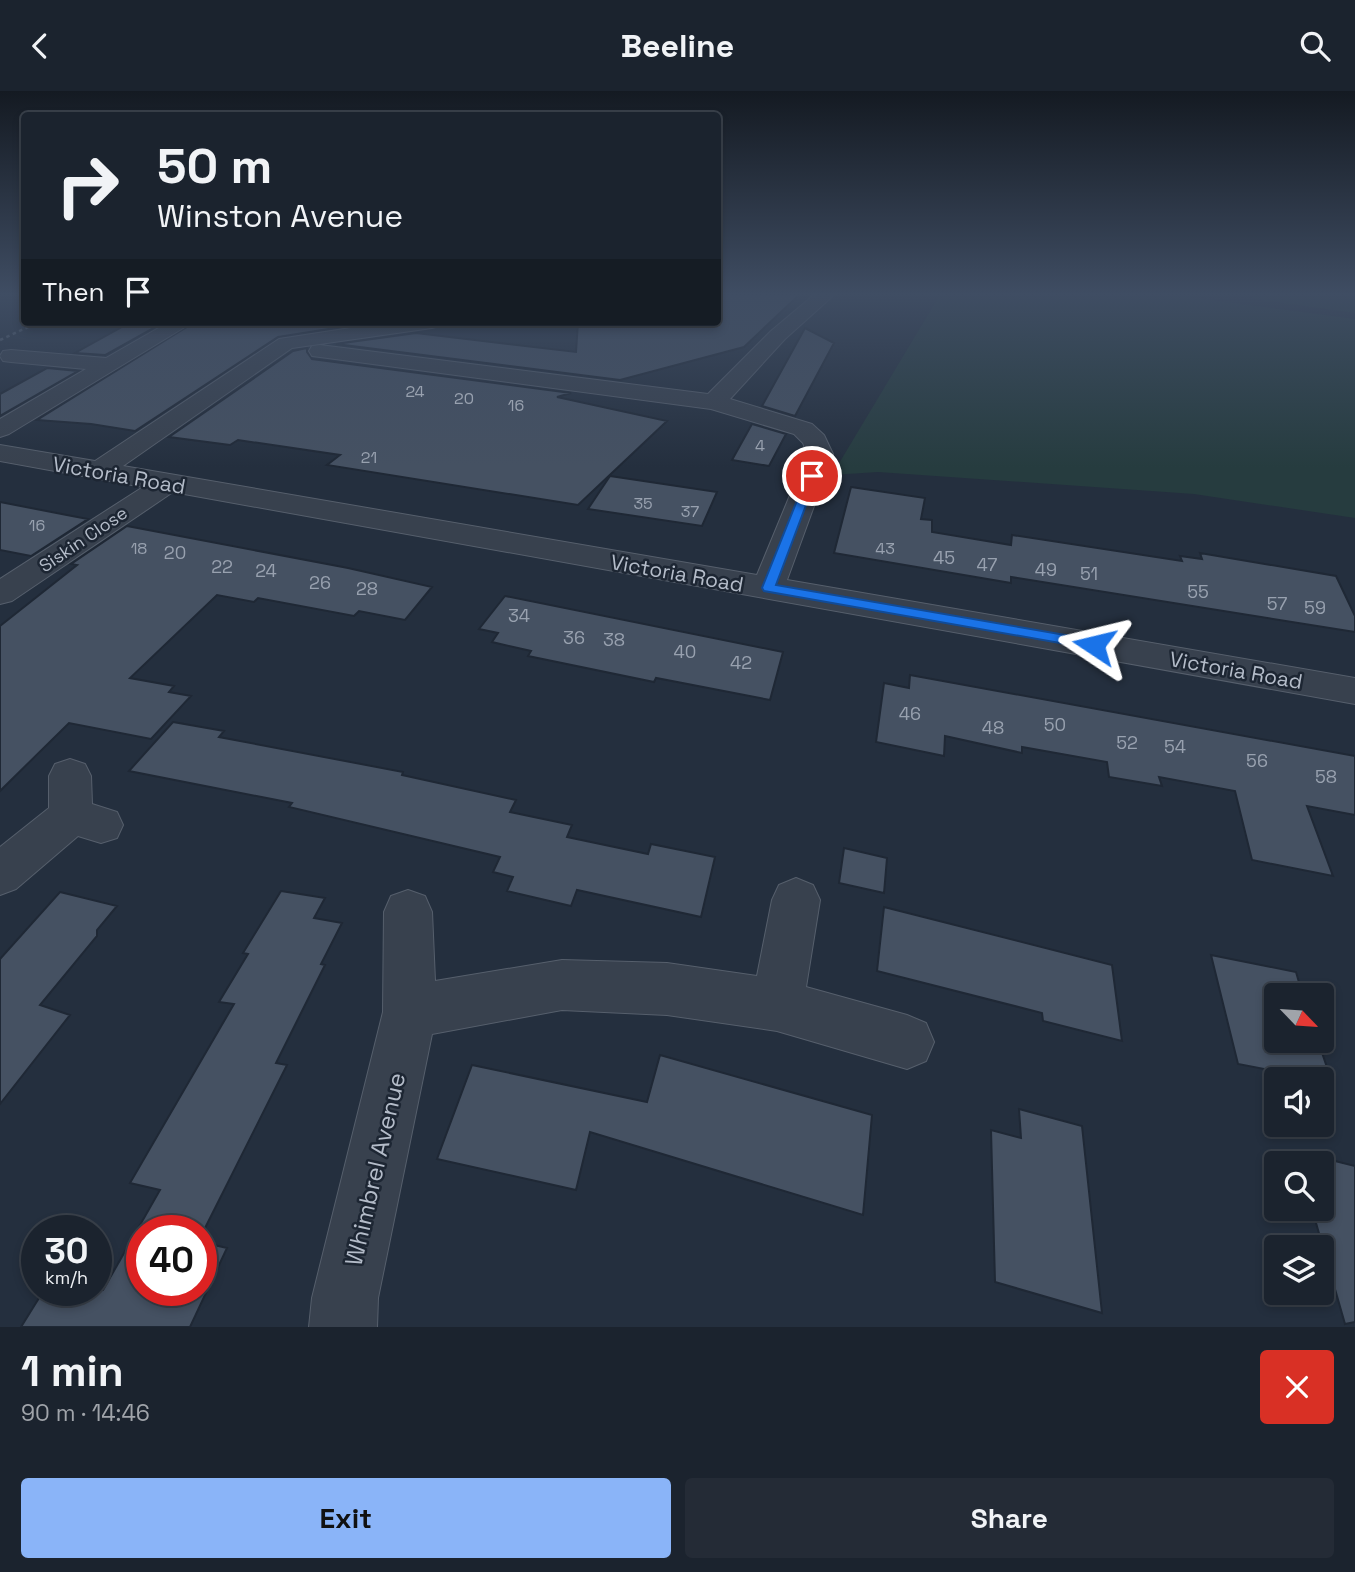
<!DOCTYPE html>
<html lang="en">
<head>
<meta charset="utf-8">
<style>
	:root { --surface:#1b232e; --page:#242b36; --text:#f1f3f6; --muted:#a0a4aa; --line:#39404a; --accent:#8ab4f8 }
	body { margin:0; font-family:"Space Grotesk",sans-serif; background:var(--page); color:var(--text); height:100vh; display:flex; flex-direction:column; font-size:26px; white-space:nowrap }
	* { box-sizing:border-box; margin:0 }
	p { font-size:23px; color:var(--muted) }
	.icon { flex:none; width:38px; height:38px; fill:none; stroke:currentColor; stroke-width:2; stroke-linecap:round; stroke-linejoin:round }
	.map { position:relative; height:1236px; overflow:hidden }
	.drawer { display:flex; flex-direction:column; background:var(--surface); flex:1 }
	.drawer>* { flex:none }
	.hud { position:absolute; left:21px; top:21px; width:700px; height:214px; border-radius:7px; box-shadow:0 4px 10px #0003,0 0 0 2px var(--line); background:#1b232e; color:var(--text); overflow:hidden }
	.needle { width:46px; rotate:115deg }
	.fabs { position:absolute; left:1264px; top:892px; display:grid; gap:14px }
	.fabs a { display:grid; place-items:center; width:70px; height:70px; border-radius:7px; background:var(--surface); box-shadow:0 4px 10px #0003,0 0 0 2px var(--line); font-size:35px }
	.speed { position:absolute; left:21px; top:1124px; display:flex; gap:14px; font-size:35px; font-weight:700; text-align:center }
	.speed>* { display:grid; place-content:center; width:91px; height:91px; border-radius:50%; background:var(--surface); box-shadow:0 4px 10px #0003,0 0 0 2px var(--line); line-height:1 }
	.speed small { font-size:18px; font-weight:400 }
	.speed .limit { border:10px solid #d22; background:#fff; color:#111 }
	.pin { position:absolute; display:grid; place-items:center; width:60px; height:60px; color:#fff; margin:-30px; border:4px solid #fff; border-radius:50%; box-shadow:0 2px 7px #0007 }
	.me { position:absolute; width:77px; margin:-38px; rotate:280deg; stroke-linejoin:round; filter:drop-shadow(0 0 5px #0008) }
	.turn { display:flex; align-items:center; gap:24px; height:147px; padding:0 21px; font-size:32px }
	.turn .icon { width:91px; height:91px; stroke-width:2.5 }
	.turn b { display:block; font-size:49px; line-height:60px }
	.then { display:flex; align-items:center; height:66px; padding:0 21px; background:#0003; gap:14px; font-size:26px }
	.round { display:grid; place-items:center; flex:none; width:74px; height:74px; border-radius:7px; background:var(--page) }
	.overview { display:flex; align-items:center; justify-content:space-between; height:119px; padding:0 21px }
	h1 { font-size:42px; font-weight:800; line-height:52px }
	.cta { display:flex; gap:14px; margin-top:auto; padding:14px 21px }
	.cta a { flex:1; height:80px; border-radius:7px; background:var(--accent); color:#111; font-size:28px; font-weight:800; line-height:80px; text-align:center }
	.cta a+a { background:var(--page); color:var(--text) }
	header { display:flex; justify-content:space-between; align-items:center; height:91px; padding:0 21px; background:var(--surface); font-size:32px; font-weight:800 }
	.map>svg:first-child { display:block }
	.green { fill:#263c3f }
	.building { fill:#455162; stroke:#1f2835; stroke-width:2 }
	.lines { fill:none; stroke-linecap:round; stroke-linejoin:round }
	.minor-casing { stroke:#565f6c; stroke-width:2 }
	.minor { fill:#38414e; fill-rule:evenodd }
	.rail { stroke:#5a6575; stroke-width:2.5; stroke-dasharray:3.5 3.5; stroke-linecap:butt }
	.route { fill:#1a73e8; stroke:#114b97; stroke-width:2 }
	.labels { text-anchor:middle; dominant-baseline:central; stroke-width:5; stroke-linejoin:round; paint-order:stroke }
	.far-number-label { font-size:16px; fill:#98a1af }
	.far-street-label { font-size:18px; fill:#b4bcc9; stroke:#1d2633 }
	.number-label { font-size:18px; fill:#98a1af }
	.street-label { font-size:21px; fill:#b4bcc9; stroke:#1d2633 }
	.near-street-label { font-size:24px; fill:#b4bcc9; stroke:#1d2633 }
</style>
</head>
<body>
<header><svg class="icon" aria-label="back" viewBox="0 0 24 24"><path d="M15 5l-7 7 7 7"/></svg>Beeline<svg class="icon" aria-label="search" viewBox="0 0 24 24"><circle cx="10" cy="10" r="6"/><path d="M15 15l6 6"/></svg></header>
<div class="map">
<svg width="1355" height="1236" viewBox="0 0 1355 1236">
	<rect width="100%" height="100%" fill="#242f3e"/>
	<path class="green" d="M904 203H1166L1355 228V427L1194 403 878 381 832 384 938 207Z
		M1251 203H1355V222L1253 208Z"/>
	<path class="building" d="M718 203H800L744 256 620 289 336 253 416 242 576 261 578 231H718Z
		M131 231H164L105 264 75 262Z
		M195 231H373L278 246 135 340 91 333 37 329Z
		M805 237 834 252 795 325 762 315Z
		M307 257V261L312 268 571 302 557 306 667 330 578 414 327 374 340 364 238 349 230 354 169 346 293 260Z
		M47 277 78 280 0 325V303Z
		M752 333 786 343 769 375 732 369Z
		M610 385 717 401 702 435 588 418Z
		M851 396 925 407 921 428 932 429V441L1011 454 1012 444 1182 470 1180 465 1202 468 1200 462 1336 485 1355 525V541L1011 486V492L834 462Z
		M0 411 72 425 88 428 31 465 0 459Z
		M127 435 348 477 432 496 405 529 359 520 354 525 258 507 254 511 217 504 130 587 174 595 169 601 191 605 151 648 69 632 0 700V535L77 474 71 473Z
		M505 505 783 561 770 609 656 587 654 591 528 565 531 560 492 551 498 542 479 538Z
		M910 584 1355 665V724L1307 715 1333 785 1252 769 1235 700 1159 686 1162 695 1109 686 1107 671 1022 656V662L945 645 944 665 876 651 884 592 909 597Z
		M173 631 224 640 219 646 403 681 402 684 516 709 510 721 572 734 567 746 648 763 651 753 715 766 701 826 577 799 571 815 507 800 513 786 493 781 500 766 289 716 292 712 129 680Z
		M844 757 887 767 884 802 839 792Z
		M281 800 325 807 314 827 342 832 321 873 325 874 276 972 287 974 201 1145V1139H142V1199H201V1151L227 1157 190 1236H21L44 1199H103L160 1099 130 1092 234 913 219 911 248 863 243 862Z
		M60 801 117 815 97 839V845L40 914 70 924 0 1013V868Z
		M884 816 1112 874 1122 950 1043 930 1042 922 877 880Z
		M1211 864 1296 881 1303 905H1276V950H1318L1333 994 1321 991V989L1238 973Z
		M660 964 872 1024 863 1124 590 1041 576 1099 437 1068 472 974 647 1011Z
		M1019 1018 1082 1035 1102 1222 995 1191 991 1039 1021 1047Z
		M1295 1060 1355 1075V1231L1345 1233 1312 1118H1321V1073H1299Z"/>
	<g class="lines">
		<defs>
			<path id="minor" d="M815 203H835L785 248 730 308 812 333 824 344 833 363 787 489 1355 587V613L173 401 12 510 0 513V488L143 396 0 370V354L95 370 279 248 390 231H442L439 235 432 237 292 257 123 375 757 484 807 363 803 352 794 343 711 318 320 266 312 265 309 260 312 255 320 254 708 303 771 240Z
				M169 231H193L9 343 0 346V328L86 278 11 271 3 270 0 265 3 260 11 259 106 267Z
				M70 668 85 673 91 685 92 713 117 721 123 734 117 747 101 752 78 745 16 798 0 804V756L49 717V685L55 673Z
				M796 787 813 794 820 809 806 896 907 924 926 932 934 951 926 970 907 978 777 940 667 924 562 919 432 943 378 1207 377 1236H309L312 1207 383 921 384 821 391 805 408 799 425 805 432 821 435 890 562 869 667 872 757 885 772 809 779 794Z"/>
		</defs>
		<use href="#minor" class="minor-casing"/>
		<use href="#minor" class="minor"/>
		<path class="rail" d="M0 249 39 231"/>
	</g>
	<linearGradient id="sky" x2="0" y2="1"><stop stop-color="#141a22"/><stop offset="0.54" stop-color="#3f4d63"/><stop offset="1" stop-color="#3f4d63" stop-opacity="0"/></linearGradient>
	<rect width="1355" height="376" fill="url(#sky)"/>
	<path class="route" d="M808 382 817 385 776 494 1094 549 1102 554 1094 558 764 500 762 497Z"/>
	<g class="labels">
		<g class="far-number-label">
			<text x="415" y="300">24</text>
			<text x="464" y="307">20</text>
			<text x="516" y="314">16</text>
			<text x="760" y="354">4</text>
			<text x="369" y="366">21</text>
			<text x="643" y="412">35</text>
			<text x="690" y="420">37</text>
			<text x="37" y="434">16</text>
			<text x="139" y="457">18</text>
			<text x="885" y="457">43</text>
		</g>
		<g class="far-street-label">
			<text transform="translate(83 448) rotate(-34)">Siskin Close</text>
		</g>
		<g class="number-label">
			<text x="175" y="461">20</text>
			<text x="944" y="466">45</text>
			<text x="987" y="473">47</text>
			<text x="222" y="475">22</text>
			<text x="1046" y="478">49</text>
			<text x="266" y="479">24</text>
			<text x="1089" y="482">51</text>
			<text x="320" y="491">26</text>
			<text x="367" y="497">28</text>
			<text x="1198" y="500">55</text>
			<text x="1277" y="512">57</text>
			<text x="1315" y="516">59</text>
			<text x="519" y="524">34</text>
			<text x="574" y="546">36</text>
			<text x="614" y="548">38</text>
			<text x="685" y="560">40</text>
			<text x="741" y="571">42</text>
			<text x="910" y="622">46</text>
			<text x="1055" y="633">50</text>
			<text x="993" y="636">48</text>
			<text x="1127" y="651">52</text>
			<text x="1175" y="655">54</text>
			<text x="1257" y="669">56</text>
			<text x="1326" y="685">58</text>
		</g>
		<g class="street-label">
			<text transform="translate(119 384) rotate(10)">Victoria Road</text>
			<text transform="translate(677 482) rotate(10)">Victoria Road</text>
			<text transform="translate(1236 579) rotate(10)">Victoria Road</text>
		</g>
		<g class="near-street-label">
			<text transform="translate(375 1078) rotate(-77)">Whimbrel Avenue</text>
		</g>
	</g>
</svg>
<div class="fabs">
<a><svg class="needle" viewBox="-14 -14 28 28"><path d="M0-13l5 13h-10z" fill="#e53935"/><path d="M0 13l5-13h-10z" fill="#a0a4aa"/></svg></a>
<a><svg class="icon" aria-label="sound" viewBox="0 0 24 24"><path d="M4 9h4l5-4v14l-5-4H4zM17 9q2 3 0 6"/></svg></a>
<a><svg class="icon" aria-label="search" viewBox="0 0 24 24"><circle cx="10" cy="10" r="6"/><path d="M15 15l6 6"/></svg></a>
<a><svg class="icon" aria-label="layers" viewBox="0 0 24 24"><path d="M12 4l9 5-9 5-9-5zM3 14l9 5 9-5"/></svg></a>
</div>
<div class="speed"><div>30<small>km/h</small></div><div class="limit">40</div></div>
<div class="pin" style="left:812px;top:385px;background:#d93025"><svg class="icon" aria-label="arrive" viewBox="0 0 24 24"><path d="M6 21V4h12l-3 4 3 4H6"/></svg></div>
<svg class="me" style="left:1094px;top:554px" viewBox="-20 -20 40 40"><path d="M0-17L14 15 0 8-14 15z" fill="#1a73e8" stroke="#fff" stroke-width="4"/></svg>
<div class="hud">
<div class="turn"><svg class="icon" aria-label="right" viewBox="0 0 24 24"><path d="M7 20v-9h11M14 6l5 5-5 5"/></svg><div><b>50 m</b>Winston Avenue</div></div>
<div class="then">Then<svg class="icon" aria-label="arrive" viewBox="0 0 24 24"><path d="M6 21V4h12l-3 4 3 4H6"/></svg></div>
</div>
</div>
<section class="drawer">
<div class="overview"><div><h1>1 min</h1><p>90 m · 14:46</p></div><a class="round" style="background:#d93025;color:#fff"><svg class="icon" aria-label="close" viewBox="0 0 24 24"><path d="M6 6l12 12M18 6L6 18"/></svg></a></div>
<div class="cta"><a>Exit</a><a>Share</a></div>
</section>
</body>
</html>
